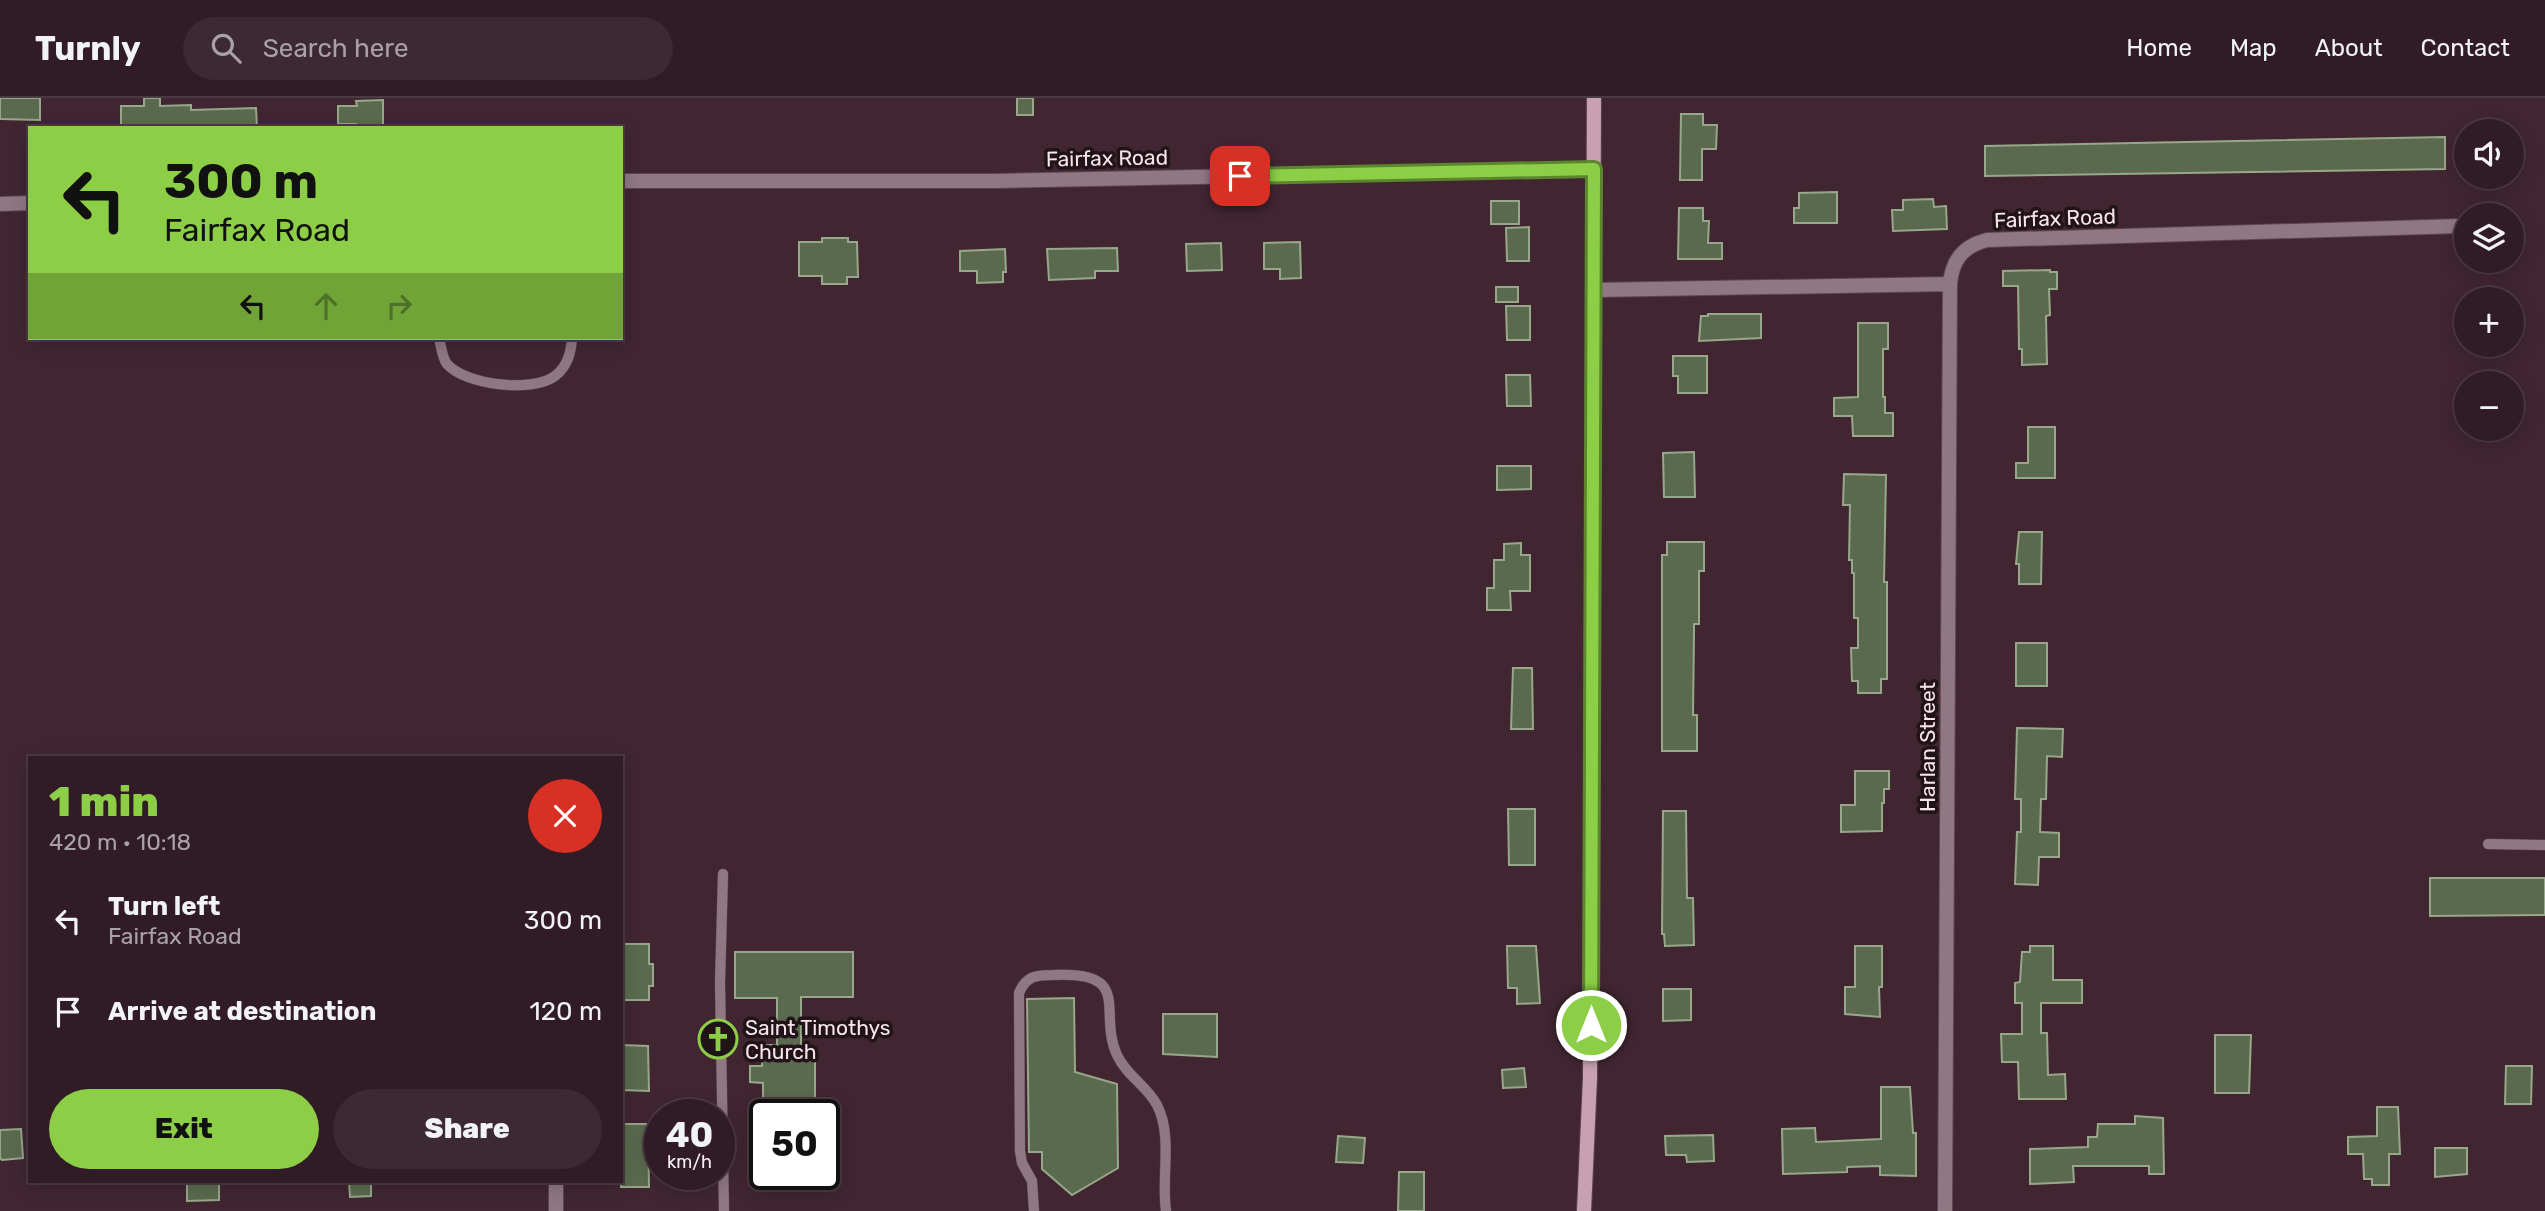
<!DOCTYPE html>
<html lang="en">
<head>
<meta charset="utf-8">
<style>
	:root { --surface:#311c26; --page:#3d2932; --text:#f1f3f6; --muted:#a8a1a7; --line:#4c3a43; --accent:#8cce45 }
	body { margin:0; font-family:Rubik,sans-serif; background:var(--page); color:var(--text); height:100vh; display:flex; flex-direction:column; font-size:26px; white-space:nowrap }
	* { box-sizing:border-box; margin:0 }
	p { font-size:23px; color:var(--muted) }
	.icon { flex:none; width:38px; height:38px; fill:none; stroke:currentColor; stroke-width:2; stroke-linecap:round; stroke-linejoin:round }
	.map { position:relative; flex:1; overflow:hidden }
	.side { position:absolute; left:28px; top:658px; width:595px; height:427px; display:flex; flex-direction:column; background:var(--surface); border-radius:0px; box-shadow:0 4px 18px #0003,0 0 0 2px var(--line) }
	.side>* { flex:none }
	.banner { position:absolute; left:28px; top:28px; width:595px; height:214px; border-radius:0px; box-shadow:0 4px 18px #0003,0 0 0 2px var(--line); background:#8cce45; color:#111; overflow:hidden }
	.fabs { position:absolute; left:2454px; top:21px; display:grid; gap:14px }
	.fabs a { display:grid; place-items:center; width:70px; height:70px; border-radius:50%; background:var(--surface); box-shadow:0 4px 18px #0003,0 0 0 2px var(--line); font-size:35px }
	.speed { position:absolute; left:644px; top:1001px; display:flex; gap:14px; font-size:35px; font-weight:700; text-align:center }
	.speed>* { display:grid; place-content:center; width:91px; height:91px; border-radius:50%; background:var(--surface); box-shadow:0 4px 18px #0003,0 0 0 2px var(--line); line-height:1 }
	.speed small { font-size:18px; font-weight:400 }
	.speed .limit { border:4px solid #111; border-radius:10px; background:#fff; color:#111 }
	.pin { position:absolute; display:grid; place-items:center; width:60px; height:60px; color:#fff; margin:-30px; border-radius:14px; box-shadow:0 4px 10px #0006 }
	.me { position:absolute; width:77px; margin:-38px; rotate:0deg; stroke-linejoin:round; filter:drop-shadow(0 0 5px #0008) }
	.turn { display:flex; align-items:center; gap:24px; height:147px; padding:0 21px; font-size:32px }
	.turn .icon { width:91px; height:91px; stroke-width:2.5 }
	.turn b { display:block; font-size:49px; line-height:60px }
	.lanes { display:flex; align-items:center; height:66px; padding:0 21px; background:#0003; justify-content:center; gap:35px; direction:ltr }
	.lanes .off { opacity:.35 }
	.round { display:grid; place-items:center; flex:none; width:74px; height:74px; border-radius:37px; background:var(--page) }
	.overview { display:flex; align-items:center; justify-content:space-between; height:119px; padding:0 21px }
	h1 { font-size:42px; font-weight:800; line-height:52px; color:var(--accent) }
	.action { display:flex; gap:14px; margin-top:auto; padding:14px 21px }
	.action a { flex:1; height:80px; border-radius:42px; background:var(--accent); color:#111; font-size:28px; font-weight:800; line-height:80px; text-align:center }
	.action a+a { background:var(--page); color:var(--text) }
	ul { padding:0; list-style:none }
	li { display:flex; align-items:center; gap:21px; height:91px; padding:0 21px }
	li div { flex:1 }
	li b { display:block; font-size:26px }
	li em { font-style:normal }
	header { display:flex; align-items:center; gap:42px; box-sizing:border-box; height:98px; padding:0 35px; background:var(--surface); border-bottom:2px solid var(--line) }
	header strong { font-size:33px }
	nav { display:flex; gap:38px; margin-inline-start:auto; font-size:24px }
	.search { width:490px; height:63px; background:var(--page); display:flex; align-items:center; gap:18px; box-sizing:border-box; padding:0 24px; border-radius:38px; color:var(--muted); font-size:26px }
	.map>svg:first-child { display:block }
	.building { fill:#5b6a4f; stroke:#97a78a; stroke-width:2 }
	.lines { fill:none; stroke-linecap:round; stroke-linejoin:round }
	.lane-casing { stroke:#5e4550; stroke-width:11 }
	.street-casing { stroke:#5e4550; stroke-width:16 }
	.secondary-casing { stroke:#5e4550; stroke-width:16 }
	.lane { stroke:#907882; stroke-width:10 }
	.street { stroke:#907882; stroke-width:14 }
	.secondary { stroke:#c7a1b1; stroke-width:14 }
	.route-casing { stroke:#5b862d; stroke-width:18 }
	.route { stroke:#8cce45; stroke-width:12 }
	.labels { text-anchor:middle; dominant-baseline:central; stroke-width:7; stroke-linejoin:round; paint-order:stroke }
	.street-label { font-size:21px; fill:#f7e5ec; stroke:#201419 }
	.poi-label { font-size:21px; fill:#f7e5ec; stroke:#201419; text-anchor:start }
</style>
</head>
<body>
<header>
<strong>Turnly</strong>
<div class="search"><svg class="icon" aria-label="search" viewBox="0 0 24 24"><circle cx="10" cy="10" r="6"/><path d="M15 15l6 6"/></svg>Search here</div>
<nav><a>Home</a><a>Map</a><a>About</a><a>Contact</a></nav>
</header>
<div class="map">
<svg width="2545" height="1113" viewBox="0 0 2545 1113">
	<rect width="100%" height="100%" fill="#412632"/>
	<path class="building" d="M0 0H40V22L0 21Z
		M144 0H160V8L191 7V12L256 10 257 30H121V8H144Z
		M1017 0H1033V17H1017Z
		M383 2V30H356V26H338V8H357L356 3Z
		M1681 16H1703V27H1717L1716 51H1702V82H1680Z
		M2445 39V71L1985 78V48Z
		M1837 94V125H1794V110H1799V95Z
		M1933 101 1934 109 1946 108 1947 131 1893 133 1892 112H1903V102Z
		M1491 103H1519V126H1491Z
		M1679 110H1703V123H1709L1708 145H1722V161H1678Z
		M1529 129V163H1507L1506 130Z
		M822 140H848V144H857L858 179H847V186H822V178H799V144H822Z
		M1300 144 1301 180 1280 181V171H1264V145Z
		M1221 145 1222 172 1187 173 1186 146Z
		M1117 150 1118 173H1095V180L1049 182 1047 151Z
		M1005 151 1006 174H1003V184L977 185V173H960V153Z
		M2050 172V174H2057V191H2049L2050 217 2046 218 2047 266 2022 267V251H2019L2018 188H2003V173Z
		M1496 189H1518V204H1496Z
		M1506 208H1530V242H1507Z
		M1708 216H1761V240L1699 243 1701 218H1708Z
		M1858 225H1888V251H1883V299H1885V315H1893V338H1853L1852 318H1834V300L1858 299Z
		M1673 258H1707V295H1678V278H1673Z
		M1506 277H1530L1531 308H1507Z
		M2028 329H2055V380H2016V365H2028Z
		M1694 354 1695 399H1664L1663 355Z
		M1497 368H1531V391L1497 392Z
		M1844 376 1886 377 1884 484H1887V581H1881V595H1858V583H1852L1851 550H1858V520H1854V475H1852V462H1849L1850 407H1843Z
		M2019 434H2042L2041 486H2019V466H2016Z
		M1667 444H1704V473H1699V526H1694V537L1693 617H1697V653H1662V457H1667Z
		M1521 445V457H1530V493H1510L1511 512H1487V490H1494V462H1504V446Z
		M2016 545H2047V588H2016Z
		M1513 570H1532L1533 631H1511Z
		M2017 630 2063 631 2062 659 2047 658 2046 701H2041L2040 734 2059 735V759H2039L2038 787 2015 786 2017 734H2021V701H2015Z
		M1855 673H1889V691H1884V705H1882V733L1841 734V707H1855Z
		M1508 711H1535V767H1509Z
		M1663 713H1686L1687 800H1693L1694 847 1665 848 1664 836H1662Z
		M2430 780H2545V817L2430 818Z
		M621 846H649V866H653V888H649V902H621Z
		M1507 848H1536L1540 905 1517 906V890H1508Z
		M1855 848H1882V889H1879L1880 919 1845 916V889H1855Z
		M2030 848H2053V882H2082V905H2041V935H2047L2048 977 2065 976 2066 1001H2019L2018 964H2002L2001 936H2022V905H2015V885L2020 884 2022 854H2030Z
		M735 854H853V899H801V949H815V1001H763V985L750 984V968H762L763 947H777V900H735Z
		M1663 891H1691V922L1663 923Z
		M1074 900 1075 974 1117 986 1118 1070 1072 1097 1042 1071V1054H1029L1027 901Z
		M1163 916H1217V959L1163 956Z
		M2215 937H2251L2249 995H2215Z
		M621 947 648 948 649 993 621 992Z
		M2506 968H2532L2531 1006H2505Z
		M1524 970 1526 989 1503 990 1502 972Z
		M1881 989H1910L1913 1035H1916V1078L1880 1077V1068L1847 1069V1074L1783 1076 1782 1031 1815 1030 1816 1044 1881 1041Z
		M2377 1009H2398L2400 1056H2389V1087H2372V1081H2364L2363 1056H2348V1039L2377 1038Z
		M2135 1018 2163 1020 2164 1076H2149V1068H2073L2074 1084 2030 1086V1051L2088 1049V1039H2097L2098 1026H2135Z
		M621 1026H648L649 1089H621Z
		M21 1031 23 1060 2 1062 0 1060V1032Z
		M1713 1037 1714 1063 1687 1064 1686 1057H1666L1665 1038Z
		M1338 1038 1365 1040 1363 1065 1336 1064Z
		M2435 1050H2467V1076L2435 1079Z
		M1399 1074H1424V1113H1398Z
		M187 1083H219V1102L187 1103Z
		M349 1083H371V1098L350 1099Z"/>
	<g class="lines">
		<defs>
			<path id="lane" d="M439 240C441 247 442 260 447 266 465 287 533 295 555 278 568 268 571 254 572 240
				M2488 746 2545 747
				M723 776 720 885 724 1113
				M1034 1113 1032 1083 1022 1065 1020 1053 1019 895C1026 878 1036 877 1053 877 1135 873 1097 914 1117 957 1126 977 1147 988 1157 1007 1173 1038 1161 1079 1166 1113"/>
			<path id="street" d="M621 83H996L1594 71
				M0 106 30 105
				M1594 192 1950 186
				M556 1083V1113
				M1945 1113 1950 186C1952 162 1963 148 1987 142L2460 128"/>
			<path id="secondary" d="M1584 1113 1590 980 1594 0"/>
		</defs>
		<use href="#lane" class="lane-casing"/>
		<use href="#street" class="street-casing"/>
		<use href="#secondary" class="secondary-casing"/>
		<use href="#lane" class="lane"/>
		<use href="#street" class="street"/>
		<use href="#secondary" class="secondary"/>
	</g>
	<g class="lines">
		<defs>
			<path id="route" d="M1240 78 1594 71 1591 927"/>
		</defs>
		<use href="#route" class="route-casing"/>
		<use href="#route" class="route"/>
	</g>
	<defs>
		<symbol id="church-ring" viewBox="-11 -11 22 22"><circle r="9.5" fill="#201419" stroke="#8cce45" stroke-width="1.5"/><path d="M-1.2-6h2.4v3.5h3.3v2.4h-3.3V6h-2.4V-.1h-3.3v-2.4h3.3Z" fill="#8cce45"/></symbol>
	</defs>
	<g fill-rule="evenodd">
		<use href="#church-ring" x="696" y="919" width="44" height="44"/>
	</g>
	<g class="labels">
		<g class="street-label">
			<text transform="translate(1107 60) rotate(-1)">Fairfax Road</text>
			<text transform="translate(2055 120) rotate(-2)">Fairfax Road</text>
			<text transform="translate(1927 649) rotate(-90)">Harlan Street</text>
		</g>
		<g class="poi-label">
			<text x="745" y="929">Saint Timothys<tspan x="745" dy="24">Church</tspan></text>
		</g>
	</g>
</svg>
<div class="fabs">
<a><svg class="icon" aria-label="sound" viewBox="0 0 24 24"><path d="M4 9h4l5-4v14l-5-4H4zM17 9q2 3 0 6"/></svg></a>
<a><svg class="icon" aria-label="layers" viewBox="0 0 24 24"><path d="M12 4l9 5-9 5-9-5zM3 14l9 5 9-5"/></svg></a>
<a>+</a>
<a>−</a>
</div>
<div class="speed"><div>40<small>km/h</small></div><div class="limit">50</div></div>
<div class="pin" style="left:1240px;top:78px;background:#d93025"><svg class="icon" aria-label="arrive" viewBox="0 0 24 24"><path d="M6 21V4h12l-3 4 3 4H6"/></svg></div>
<svg class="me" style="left:1591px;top:927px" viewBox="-20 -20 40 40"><circle r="17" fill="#8cce45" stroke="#fff" stroke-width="3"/><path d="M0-11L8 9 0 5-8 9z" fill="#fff"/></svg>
<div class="banner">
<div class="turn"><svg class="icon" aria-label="left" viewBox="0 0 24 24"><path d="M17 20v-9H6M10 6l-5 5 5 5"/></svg><div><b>300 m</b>Fairfax Road</div></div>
<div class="lanes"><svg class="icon" aria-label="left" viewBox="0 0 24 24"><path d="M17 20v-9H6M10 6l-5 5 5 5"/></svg><svg class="icon off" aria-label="ahead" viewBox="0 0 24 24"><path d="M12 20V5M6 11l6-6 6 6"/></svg><svg class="icon off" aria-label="right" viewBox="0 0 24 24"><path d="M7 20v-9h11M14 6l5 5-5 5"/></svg></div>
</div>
<section class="side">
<div class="overview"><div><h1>1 min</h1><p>420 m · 10:18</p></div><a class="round" style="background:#d93025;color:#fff"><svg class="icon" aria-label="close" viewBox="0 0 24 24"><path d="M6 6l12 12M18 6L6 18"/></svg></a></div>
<ul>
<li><svg class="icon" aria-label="left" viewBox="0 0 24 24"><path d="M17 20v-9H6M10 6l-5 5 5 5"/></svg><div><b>Turn left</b><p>Fairfax Road</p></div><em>300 m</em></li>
<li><svg class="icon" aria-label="arrive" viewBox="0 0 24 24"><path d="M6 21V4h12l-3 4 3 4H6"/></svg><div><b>Arrive at destination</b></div><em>120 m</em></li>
</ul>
<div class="action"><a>Exit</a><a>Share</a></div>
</section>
</div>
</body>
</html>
